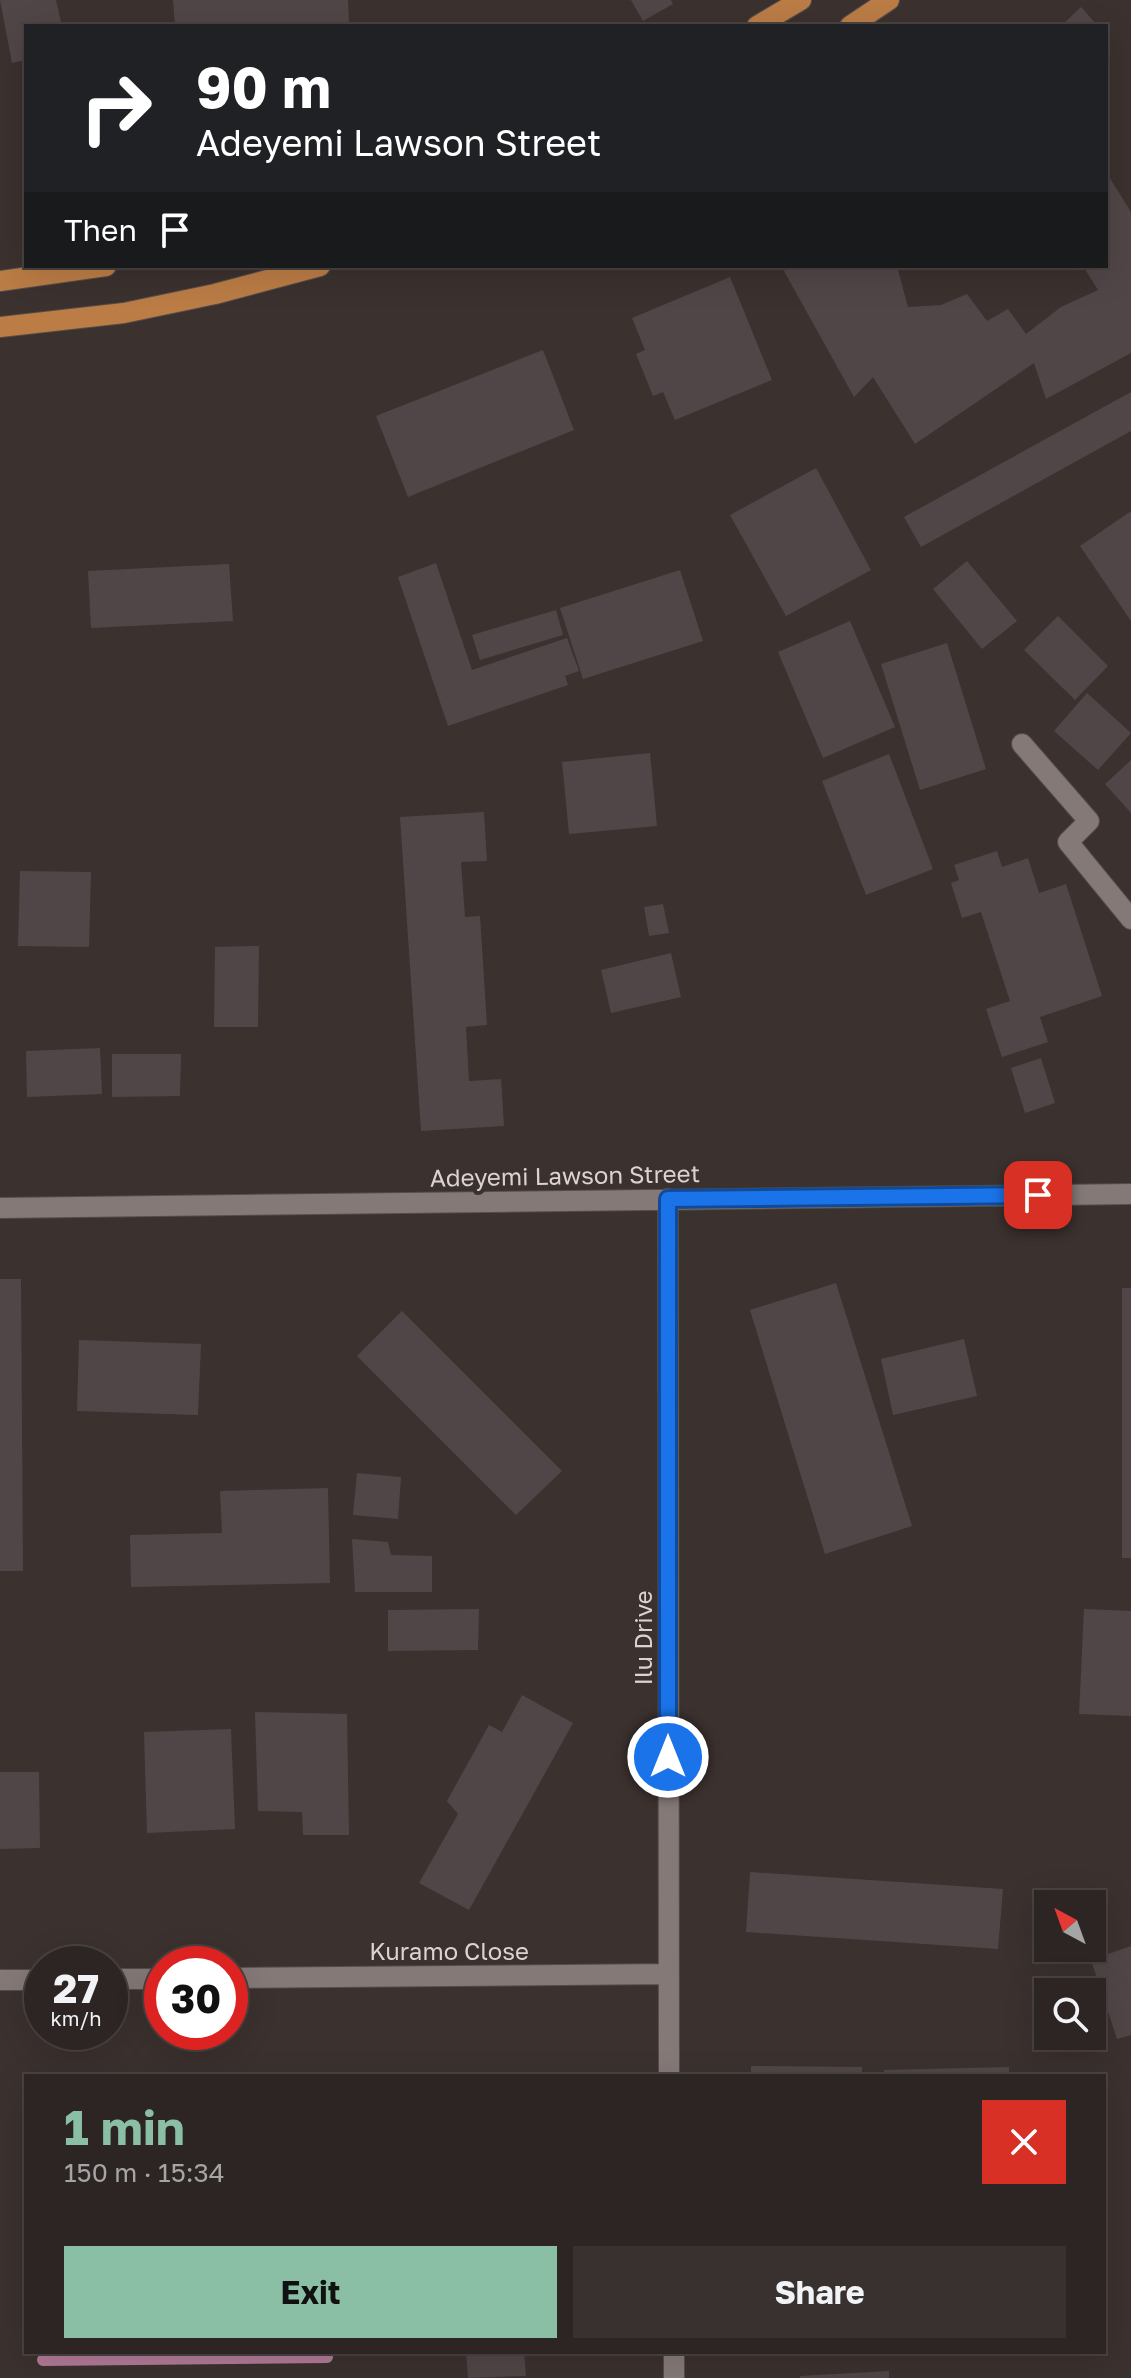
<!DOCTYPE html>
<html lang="en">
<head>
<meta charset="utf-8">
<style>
	:root { --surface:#2c2523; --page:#383130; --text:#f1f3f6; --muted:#a6a5a6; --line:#484241; --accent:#8abfa5 }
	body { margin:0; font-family:"Golos Text",sans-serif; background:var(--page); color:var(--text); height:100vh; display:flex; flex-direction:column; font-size:30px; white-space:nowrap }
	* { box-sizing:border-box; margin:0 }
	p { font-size:26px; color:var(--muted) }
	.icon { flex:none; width:44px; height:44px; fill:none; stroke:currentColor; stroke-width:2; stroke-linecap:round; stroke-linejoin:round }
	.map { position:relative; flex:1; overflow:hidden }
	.drawer { position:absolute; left:24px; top:2074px; width:1082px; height:280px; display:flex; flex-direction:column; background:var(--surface); border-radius:0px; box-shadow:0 8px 32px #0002,0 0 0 2px var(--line) }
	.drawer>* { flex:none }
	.hud { position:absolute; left:24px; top:24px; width:1084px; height:244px; border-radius:0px; box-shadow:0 8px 32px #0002,0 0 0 2px var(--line); background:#202124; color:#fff; overflow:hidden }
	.needle { width:52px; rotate:319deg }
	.tools { position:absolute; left:1034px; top:1890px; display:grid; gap:16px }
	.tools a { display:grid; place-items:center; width:72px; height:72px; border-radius:0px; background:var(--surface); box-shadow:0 8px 32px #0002,0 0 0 2px var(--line); font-size:40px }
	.speed { position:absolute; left:24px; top:1946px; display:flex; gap:16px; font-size:40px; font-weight:700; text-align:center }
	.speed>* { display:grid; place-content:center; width:104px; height:104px; border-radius:50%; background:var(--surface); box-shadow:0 8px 32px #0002,0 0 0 2px var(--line); line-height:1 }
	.speed small { font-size:20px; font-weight:400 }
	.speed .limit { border:12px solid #d22; background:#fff; color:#111 }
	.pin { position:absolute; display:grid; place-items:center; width:68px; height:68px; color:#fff; margin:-34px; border-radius:16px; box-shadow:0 4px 12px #0006 }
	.me { position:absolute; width:88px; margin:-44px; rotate:0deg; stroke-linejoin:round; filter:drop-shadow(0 0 6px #0008) }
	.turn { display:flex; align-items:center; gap:28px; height:168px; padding:0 40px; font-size:36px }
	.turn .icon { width:104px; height:104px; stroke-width:2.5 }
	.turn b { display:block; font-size:56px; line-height:68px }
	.then { display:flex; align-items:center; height:76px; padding:0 40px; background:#0003; gap:16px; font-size:30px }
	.round { display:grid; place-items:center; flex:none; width:84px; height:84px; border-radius:0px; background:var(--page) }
	.overview { display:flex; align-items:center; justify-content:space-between; height:136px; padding:0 40px }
	h1 { font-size:48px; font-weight:700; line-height:60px; color:var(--accent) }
	.action { display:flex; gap:16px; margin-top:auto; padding:16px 40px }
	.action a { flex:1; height:92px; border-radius:0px; background:var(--accent); color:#111; font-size:32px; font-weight:700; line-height:92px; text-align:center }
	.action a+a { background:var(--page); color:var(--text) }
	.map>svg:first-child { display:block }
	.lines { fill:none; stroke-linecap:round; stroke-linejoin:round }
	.stream { stroke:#b17a96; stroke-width:12 }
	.building { fill:#514647 }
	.minor-casing { stroke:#554d4b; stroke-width:22 }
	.major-casing { stroke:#554d4b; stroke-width:22 }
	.minor { stroke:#847976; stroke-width:20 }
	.major { stroke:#bb7c45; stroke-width:20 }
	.route-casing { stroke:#114b97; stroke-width:20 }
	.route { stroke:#1a73e8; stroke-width:14 }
	.labels { text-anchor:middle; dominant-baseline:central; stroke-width:8; stroke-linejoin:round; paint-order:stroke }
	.street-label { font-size:24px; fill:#dad3d2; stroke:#3b312f }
</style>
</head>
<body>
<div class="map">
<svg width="1131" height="2378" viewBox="0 0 1131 2378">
	<rect width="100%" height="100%" fill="#3b312f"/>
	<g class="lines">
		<path class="stream" d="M43 2360 327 2357"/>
	</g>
	<path class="building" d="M0 0H56L62 26H26V60L12 63Z
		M173 0H348L349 23 289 26H175Z
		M631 0H671L673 4 643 21Z
		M1081 7 1098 26H1061Z
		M1106 172 1131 212V353L1046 399 1034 363 915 444 873 377 854 397 784 271 788 266H897L908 307 941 305 967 294 987 321 1008 309 1026 334 1061 307 1098 290 1083 266H1106Z
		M730 277 772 380 675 420 663 392 653 396 636 354 645 350 632 318Z
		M543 350 574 430 408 497 376 416Z
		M1131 392V431L921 547 904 517Z
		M816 468 871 570 786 616 730 515Z
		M1131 511V621L1080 546Z
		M967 561 1017 621 982 649 933 589Z
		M436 563 472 670 567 638 579 671 565 676 568 685 448 726 398 577Z
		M229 564 233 621 91 628 88 571Z
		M680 570 703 641 583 679 560 608Z
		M556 610 563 635 480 660 472 635Z
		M1058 616 1108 666 1075 700 1024 650Z
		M850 621 895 727 823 758 778 652Z
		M947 643 986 769 920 790 881 664Z
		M1087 693 1131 733 1098 770 1054 731Z
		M650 753 657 826 569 834 562 762Z
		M889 754 933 869 866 895 822 781Z
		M1131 760V813L1105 784Z
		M484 812 487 861 461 862 465 917 480 916 487 1025 466 1027 469 1081 501 1079 504 1126 421 1131 400 817Z
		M997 851 1002 867 1028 858 1039 893 1066 884 1102 996 1040 1017 1048 1042 1002 1057 986 1009 1010 1001 981 912 962 918 951 883 959 880 954 865Z
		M20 871 91 872 89 947 18 946Z
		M663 904 669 933 649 936 644 907Z
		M259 946 258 1027H214L215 947Z
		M671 953 681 997 611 1013 601 970Z
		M100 1048 102 1094 27 1097 26 1051Z
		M112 1054H181L180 1096 112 1097Z
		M1041 1058 1055 1103 1025 1113 1011 1068Z
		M0 1279H21L23 1571H0Z
		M836 1283 912 1526 825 1554 750 1310Z
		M1122 1288H1131V1558H1122Z
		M402 1311 562 1471 516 1515 357 1356Z
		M964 1339 977 1396 893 1415 881 1359Z
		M79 1340 201 1344 198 1415 77 1411Z
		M357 1473 401 1477 398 1519 353 1515Z
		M328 1488 330 1583 131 1587 130 1535 222 1533 220 1491Z
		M352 1539 388 1542 391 1555 432 1556V1592H355Z
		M479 1609 478 1650 388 1651V1610Z
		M1084 1609 1131 1611V1716L1079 1714Z
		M522 1695 573 1723 469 1910 419 1883 458 1814 447 1801 489 1725 502 1732Z
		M255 1712 347 1714 349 1835H303L302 1812 258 1811Z
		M231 1729 235 1829 147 1833 144 1732Z
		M0 1772H39L40 1848 0 1849Z
		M750 1872 1003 1889 998 1949 746 1932Z
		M1131 1946V2035L1117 2039 1091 1960Z
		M751 2066 862 2067V2076H751Z
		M1009 2067V2076H884V2070Z
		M466 2352H524L526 2376 468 2378Z
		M949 2352H1010V2355L949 2356Z
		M889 2371V2378H800V2376Z"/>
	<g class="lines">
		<defs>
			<path id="minor" d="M1022 744 1089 821 1068 842 1131 919
				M668 1199 669 2076
				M0 1208 1131 1194
				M230 1978 668 1974
				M110 1979H162
				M0 1980H42
				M674 2352V2378"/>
			<path id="major" d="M757 26 801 0
				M850 26 889 0
				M0 281 106 266
				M0 327 124 313 215 294 320 266"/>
		</defs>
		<use href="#minor" class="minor-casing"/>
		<use href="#major" class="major-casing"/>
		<use href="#minor" class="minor"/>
		<use href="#major" class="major"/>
	</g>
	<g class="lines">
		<defs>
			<path id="route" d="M668 1757V1199L1038 1195"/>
		</defs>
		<use href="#route" class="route-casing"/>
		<use href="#route" class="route"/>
	</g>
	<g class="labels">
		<g class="street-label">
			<text transform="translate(565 1175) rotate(-1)">Adeyemi Lawson Street</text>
			<text transform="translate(642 1638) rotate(-90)">Ilu Drive</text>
			<text x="449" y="1950">Kuramo Close</text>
		</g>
	</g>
</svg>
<div class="tools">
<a><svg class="needle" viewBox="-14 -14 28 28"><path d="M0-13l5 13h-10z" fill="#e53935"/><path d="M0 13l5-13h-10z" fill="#a6a5a6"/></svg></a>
<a><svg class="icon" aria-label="search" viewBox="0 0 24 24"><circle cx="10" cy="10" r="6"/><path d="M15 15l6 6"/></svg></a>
</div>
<div class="speed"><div>27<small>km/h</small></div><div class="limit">30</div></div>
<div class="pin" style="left:1038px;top:1195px;background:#d93025"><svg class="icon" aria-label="arrive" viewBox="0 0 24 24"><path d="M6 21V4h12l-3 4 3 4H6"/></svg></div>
<svg class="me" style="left:668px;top:1757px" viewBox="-20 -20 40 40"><circle r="17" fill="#1a73e8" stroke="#fff" stroke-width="3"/><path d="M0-11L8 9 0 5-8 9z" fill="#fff"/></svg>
<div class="hud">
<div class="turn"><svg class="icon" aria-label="right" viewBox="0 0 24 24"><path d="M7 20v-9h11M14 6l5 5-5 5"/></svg><div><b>90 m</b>Adeyemi Lawson Street</div></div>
<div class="then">Then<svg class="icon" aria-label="arrive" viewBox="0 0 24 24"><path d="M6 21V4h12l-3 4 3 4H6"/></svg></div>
</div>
<section class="drawer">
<div class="overview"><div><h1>1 min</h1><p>150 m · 15:34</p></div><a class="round" style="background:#d93025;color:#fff"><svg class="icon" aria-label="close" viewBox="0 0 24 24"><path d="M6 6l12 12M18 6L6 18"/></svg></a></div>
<div class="action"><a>Exit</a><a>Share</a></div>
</section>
</div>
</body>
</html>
